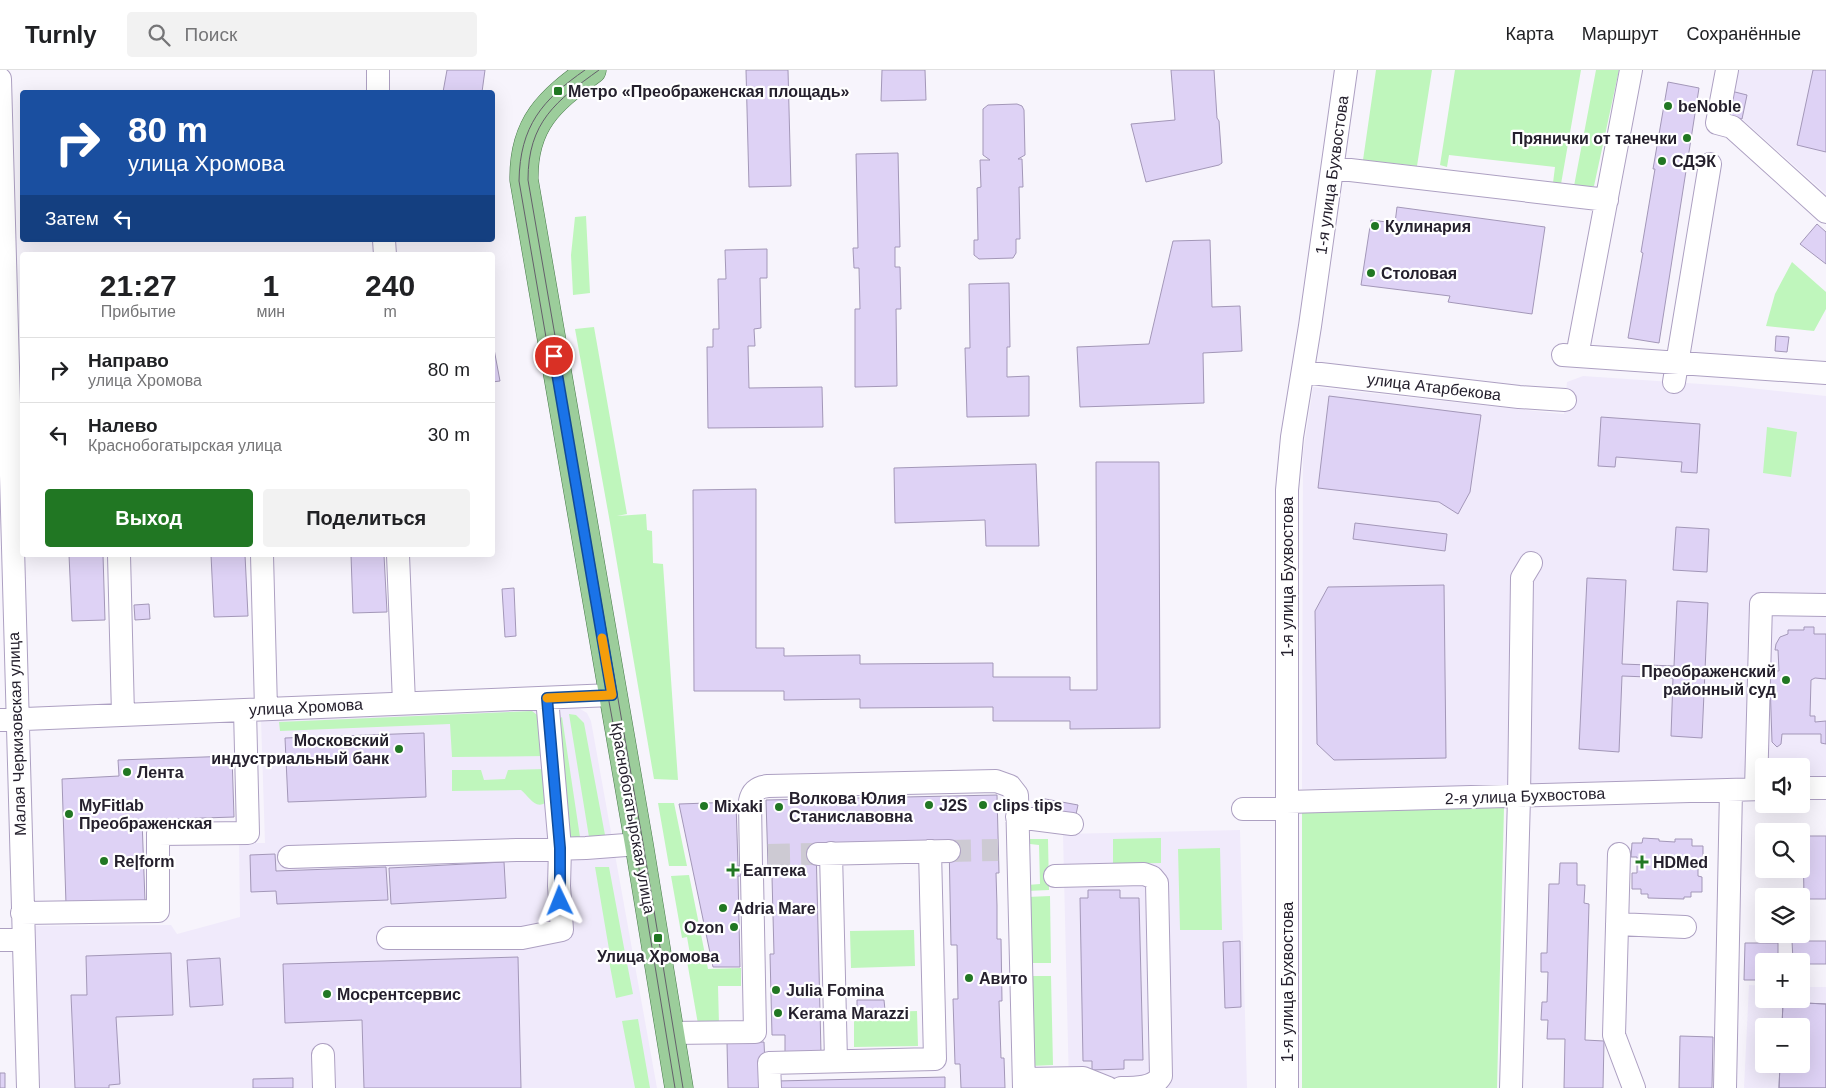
<!DOCTYPE html>
<html lang="ru">
<head>
<meta charset="utf-8">
<style>
	:root { --surface:#fff; --page:#f2f2f2; --text:#202124; --muted:#757577; --line:#e0e0e0; --accent:#217723 }
	body { margin:0; font-family:Helvetica,sans-serif; background:var(--page); color:var(--text); height:100vh; display:flex; flex-direction:column; font-size:19px; white-space:nowrap }
	* { box-sizing:border-box; margin:0 }
	p { font-size:16px; color:var(--muted) }
	.icon { flex:none; width:28px; height:28px; fill:none; stroke:currentColor; stroke-width:2; stroke-linecap:round; stroke-linejoin:round }
	.map { position:relative; flex:1; overflow:hidden }
	.drawer { position:absolute; left:20px; top:182px; width:475px; height:305px; display:flex; flex-direction:column; background:var(--surface); border-radius:5px; box-shadow:0 5px 20px #0002 }
	.drawer>* { flex:none }
	.hud { position:absolute; left:20px; top:20px; width:475px; height:152px; border-radius:5px; box-shadow:0 5px 20px #0002; background:#1a4fa0; color:#fff; overflow:hidden }
	.buttons { position:absolute; left:1755px; top:688px; display:grid; gap:10px }
	.buttons a { display:grid; place-items:center; width:55px; height:55px; border-radius:5px; background:var(--surface); box-shadow:0 5px 20px #0002; font-size:25px }
	.pin { position:absolute; display:grid; place-items:center; width:42px; height:42px; color:#fff; margin:-21px; border:2px solid #fff; border-radius:50%; box-shadow:0 1px 5px #0007 }
	.me { position:absolute; width:55px; margin:-28px; rotate:358deg; stroke-linejoin:round; filter:drop-shadow(0 0 4px #0008) }
	.turn { display:flex; align-items:center; gap:18px; height:105px; padding:0 25px; font-size:22px }
	.turn .icon { width:65px; height:65px; stroke-width:2.5 }
	.turn b { display:block; font-size:35px; line-height:42px }
	.then { display:flex; align-items:center; height:48px; padding:0 25px; background:#0003; gap:10px; font-size:19px }
	.eta { display:flex; justify-content:space-evenly; align-items:center; height:85px; text-align:center }
	.eta b { font-size:30px; font-weight:700; line-height:35px }
	.button { display:flex; gap:10px; margin-top:auto; padding:10px 25px }
	.button a { flex:1; height:58px; border-radius:5px; background:var(--accent); color:#fff; font-size:20px; font-weight:700; line-height:58px; text-align:center }
	.button a+a { background:var(--page); color:var(--text) }
	ul { padding:0; list-style:none }
	li { display:flex; align-items:center; gap:15px; height:65px; padding:0 25px; border-top:1px solid var(--line) }
	li div { flex:1 }
	li b { display:block; font-size:19px }
	li em { font-style:normal }
	header { display:flex; align-items:center; gap:30px; box-sizing:border-box; height:70px; padding:0 25px; background:var(--surface); border-bottom:1px solid var(--line) }
	header strong { font-size:24px }
	nav { display:flex; gap:28px; margin-inline-start:auto; font-size:18px }
	.search { width:350px; height:45px; background:var(--page); display:flex; align-items:center; gap:12px; box-sizing:border-box; padding:0 18px; border-radius:5px; color:var(--muted); font-size:19px }
	.map>svg:first-child { display:block }
	.built { fill:#f0eafb; fill-rule:evenodd }
	.green { fill:#bff6bc }
	.building { fill:#ded2f5; stroke:#a397b8 }
	.lines { fill:none; stroke-linecap:round; stroke-linejoin:round }
	.minor-tunnel { stroke:#cdcad3; stroke-width:22; stroke-dasharray:22 11; stroke-linecap:butt }
	.minor-casing { stroke:#ada0c2; stroke-width:24 }
	.major-casing { stroke:#477a49; stroke-width:29 }
	.minor { stroke:#fff; stroke-width:22 }
	.major { stroke:#9ccd9b; stroke-width:28 }
	.tram { stroke:#645f6b; stroke-width:1 }
	.route-casing { stroke:#114b97; stroke-width:12 }
	.route { stroke:#1a73e8; stroke-width:9 }
	.slow { stroke:#f59e0b; stroke-width:9 }
	.poi-dot { fill:#217723; stroke:#fff; stroke-width:2 }
	.labels { text-anchor:middle; dominant-baseline:central; stroke-width:4.5; stroke-linejoin:round; paint-order:stroke }
	.poi-label { font-size:16px; font-weight:bold; fill:#25202d; stroke:#fff; text-anchor:start }
	.street-label { font-size:16px; fill:#25202d; stroke:#fff }
</style>
</head>
<body>
<header>
<strong>Turnly</strong>
<div class="search"><svg class="icon" aria-label="search" viewBox="0 0 24 24"><circle cx="10" cy="10" r="6"/><path d="M15 15l6 6"/></svg>Поиск</div>
<nav><a>Карта</a><a>Маршрут</a><a>Сохранённые</a></nav>
</header>
<div class="map">
<svg width="1826" height="1018" viewBox="0 0 1826 1018">
	<rect width="100%" height="100%" fill="#f7f4fc"/>
	<path class="built" d="M1735 0H1826V124L1742 49 1726 45Z
		M1583 306 1731 316 1826 326V708H1801V696H1764V709L1504 717 1302 719 1303 383 1313 317 1564 344 1567 312Z
		M572 634 587 643 591 651 657 1018H39L33 856 171 855 177 864 240 847 239 773H265L261 649Z
		M1240 760 1247 1018H1069L1063 764Z
		M1749 915 1764 916V929H1801V917H1826V1018H1744ZM1764 956H1801V994H1764Z"/>
	<path class="green" d="M1376 0H1432L1417 96 1363 90Z
		M1455 0H1581L1561 114 1553 113 1555 97 1449 85 1447 97 1440 95Z
		M1596 0H1619L1594 116H1574Z
		M586 146 590 223 573 225 571 185 575 147Z
		M1792 192 1826 222V239L1814 261 1766 256 1775 224Z
		M594 257 627 444 617 446 646 444 647 460 652 461 653 493 663 494 678 710 654 709 609 447 575 259Z
		M1767 357 1797 362 1791 407 1763 403Z
		M532 641 541 648 546 686 452 687 450 654 280 661 279 652Z
		M569 644 576 645 584 653 605 765 589 767Z
		M562 647 580 767 570 768 559 649Z
		M546 699 547 731C536 742 529 726 521 720L452 721V700H481L484 710 505 709 508 700Z
		M658 733H674L687 796H669Z
		M1504 738 1497 1018H1302V740Z
		M1161 768V793L1113 794V769Z
		M1030 769H1048L1049 820 1027 821V815L1040 814 1039 775 1030 774Z
		M1220 778 1222 860H1180L1178 779Z
		M595 797H609L625 883 610 885Z
		M689 805 708 899 741 898V916H718L719 954H698L687 891 691 890 687 867 682 868 671 806Z
		M1050 826 1051 893H1029L1027 827Z
		M914 860 915 896 851 898 850 861Z
		M626 888 633 924 616 928 609 891Z
		M1029 906H1051L1053 995 1031 996Z
		M917 941 918 976 854 977V943Z
		M638 949 650 1018H635L622 951Z"/>
	<path class="building" d="M447 0H485L482 22H443Z
		M746 0H788L791 116 749 117Z
		M882 0H925L926 30 881 31Z
		M1171 0H1214L1217 48 1219 51 1222 93 1219 95 1146 112 1131 54 1175 50Z
		M1813 0H1826V82L1797 75Z
		M1668 12 1699 18 1659 273 1628 268 1643 183 1641 182 1655 99H1653Z
		M1731 21 1747 25 1742 49 1726 45Z
		M1017 34 1022 36 1024 40 1025 85 1018 89H1022L1023 117H1019L1020 169H1016V183L1013 188 979 189 974 185V170H978L977 118 981 117 980 90H990L983 85V39L988 35Z
		M898 83 900 177H895V197H900L901 239H896L897 316 855 317V239H860L859 198H854L853 178H858L856 84Z
		M1397 137 1545 157 1532 244 1448 232 1450 226 1361 215 1371 150 1395 153Z
		M1817 154 1826 162V194L1800 174Z
		M1210 170 1212 237 1240 236 1242 281 1203 283 1204 333 1080 337 1077 277 1149 274 1173 171Z
		M767 179V208H760L761 258 754 259 755 276H748L749 318 822 317 823 357 708 358 707 277H713V259H719L718 209H726L725 180Z
		M1009 213 1010 277H1007V307L1029 306V346L967 347 965 278H970L969 214Z
		M1776 266 1789 267 1787 282 1775 281Z
		M492 279H494L500 311 492 312Z
		M1329 326 1481 345 1470 422 1458 444 1439 432 1318 418Z
		M1601 347 1700 354 1697 403 1681 402 1682 392 1616 387 1615 397 1598 396Z
		M1096 392H1159L1160 658 1070 659V651H993V637L860 638V629L784 630V621H694L693 420 756 419V578H784V586L860 585V594L993 593V607H1070V620H1097Z
		M1036 394 1039 476H986L985 450 895 453 894 398Z
		M1355 453 1447 464 1445 481 1353 469Z
		M1676 457 1709 459 1707 502 1673 500Z
		M69 485H103L105 550 72 551Z
		M211 485H245L248 546 214 547Z
		M351 485H384L387 542 353 543Z
		M1587 508 1626 510 1622 594 1674 596 1677 531 1708 533 1702 668 1671 666 1673 608 1622 606 1619 682 1579 679Z
		M1444 515 1446 688 1334 690 1317 674 1315 541 1328 517Z
		M514 518 516 566 505 567 502 519Z
		M149 534 150 549 135 550 134 535Z
		M1804 557H1814V564H1826V609L1815 608 1811 610 1810 646H1815V652L1826 651V674L1821 673V664H1782L1781 674 1777 677 1772 672 1770 611V601H1779L1778 580H1775L1776 574 1780 567 1788 564V560H1804Z
		M424 663 426 727 288 732 285 668Z
		M232 686 234 747 142 750 145 831 66 834 62 709 119 706 118 690Z
		M997 725 999 803H996L997 836V869H1001L1002 931H999L1001 988H1004L1005 1018H961L960 994H955L953 929H958L957 875H951L949 772 816 775 821 983 785 984V965H772L770 884H774L772 807H768V806H738L740 897H713L679 734 736 732 738 796H768L766 730Z
		M1040 728 1078 735 1075 749 1038 742Z
		M1803 766H1826V829H1804Z
		M1643 768 1659 769V771L1675 772V769H1692V776H1703V790H1698V806L1702 807V822H1691V827H1684V829L1648 828V824H1641V819H1632V803H1637V787H1631L1632 773H1642Z
		M275 784 276 801 386 797 388 830 277 834 276 821 251 822 250 785Z
		M504 792 506 828 391 834 389 798Z
		M1560 793H1577V815H1585L1584 833 1589 834 1585 970 1604 971 1603 1018H1564L1565 969H1547L1548 950H1541L1542 932H1547L1548 902H1541V883H1547L1549 814H1559Z
		M1088 820H1120V828H1139L1143 990H1124V999L1092 1000V991H1083L1080 828H1088Z
		M1240 871 1241 937 1225 938 1223 872Z
		M1792 871H1826V894H1801V891H1793Z
		M1745 873H1778V891H1764V910H1744Z
		M171 883 173 945 116 947 120 1014 109 1015V1018H75L71 925H87L86 886Z
		M518 887 521 1018H364L362 950 285 953 283 894Z
		M220 888 223 935 190 937 187 890Z
		M857 930H884L885 940 857 941Z
		M1783 932 1826 934V1018H1779L1780 994H1801V956H1782Z
		M1783 932 1826 934V1018H1779L1780 994H1801V956H1782Z
		M1680 966 1713 967 1712 1018H1679Z
		M764 972 766 1018H728L727 973Z
		M0 1003H5V1018H0Z
		M945 1007V1018H778L777 1011Z
		M293 1008V1018H253V1009Z"/>
	<g class="lines">
		<path class="minor-tunnel" d="M949 781 998 780
			M768 785 816 784"/>
		<defs>
			<path id="minor" d="M378 0V22
				M1727 0 1717 53 1732 57 1826 142
				M0 9 28 1018
				M1333 98 1607 130
				M384 170 385 185
				M1563 285 1826 303
				M1577 286 1631 0
				M1303 302 1519 327 1565 330
				M1674 312 1710 94
				M119 485 123 645
				M262 485 266 639
				M398 485 404 633
				M0 650 612 625
				M1801 718H1826
				M1756 719 1761 534 1826 535
				M1287 732 1764 719
				M1243 739H1287
				M1017 747 1072 754
				M831 783 836 991
				M818 784 949 781
				M1619 784 1614 965 1634 1018
				M289 787 586 778 639 774
				M751 796 750 731C752 721 758 717 768 716L996 711 1010 716 1017 725 1024 1018
				M1055 806 1144 804 1152 807 1157 813 1161 1006C1154 1018 1136 1018 1121 1018
				M22 843 158 841V764L248 763 245 640
				M1617 854 1685 857
				M388 868H522L562 860 559 816 560 778 547 628
				M0 870H23
				M670 963 755 962 752 806
				M323 985 324 1018
				M1024 1009 1083 1008 1108 1018
				M770 1018 769 993 935 989 930 781
				M1287 1018V420L1292 367 1310 256 1346 0
				M1511 1018 1519 727 1522 508 1531 493
				M1725 1018 1731 720"/>
			<path id="major" d="M592 0C549 31 523 54 524 110L639 774 679 1018"/>
		</defs>
		<use href="#minor" class="minor-casing"/>
		<use href="#major" class="major-casing"/>
		<use href="#minor" class="minor"/>
		<use href="#major" class="major"/>
		<path class="tram" d="M585 0C542 30 520 56 519 111L608 626 635 774 675 1018
			M599 0C556 31 528 52 528 110L643 773 683 1018"/>
	</g>
	<g class="lines">
		<defs>
			<path id="route" d="M554 286 612 625 547 628 560 778V831"/>
		</defs>
		<use href="#route" class="route-casing"/>
		<use href="#route" class="route"/>
		<path class="slow" d="M547 628 612 625 602 568"/>
	</g>
	<g class="poi-dot">
		<rect x="553" y="16" width="10" height="10" rx="2.5"/>
		<circle cx="1668" cy="36" r="5"/>
		<circle cx="1687" cy="68" r="5"/>
		<circle cx="1662" cy="91" r="5"/>
		<circle cx="1375" cy="156" r="5"/>
		<circle cx="1371" cy="203" r="5"/>
		<circle cx="1786" cy="610" r="5"/>
		<circle cx="399" cy="679" r="5"/>
		<circle cx="127" cy="702" r="5"/>
		<circle cx="929" cy="735" r="5"/>
		<circle cx="983" cy="735" r="5"/>
		<circle cx="704" cy="736" r="5"/>
		<circle cx="779" cy="737" r="5"/>
		<circle cx="69" cy="744" r="5"/>
		<circle cx="104" cy="791" r="5"/>
		<path d="M1639.5 784.5h5v5h5v5h-5v5h-5v-5h-5v-5h5z"/>
		<path d="M730.5 792.5h5v5h5v5h-5v5h-5v-5h-5v-5h5z"/>
		<circle cx="723" cy="838" r="5"/>
		<circle cx="734" cy="857" r="5"/>
		<rect x="653" y="863" width="10" height="10" rx="2.5"/>
		<circle cx="969" cy="908" r="5"/>
		<circle cx="776" cy="920" r="5"/>
		<circle cx="327" cy="924" r="5"/>
		<circle cx="778" cy="943" r="5"/>
	</g>
	<g class="labels">
		<g class="poi-label">
			<text x="568" y="21">Метро «Преображенская площадь»</text>
			<text x="1678" y="36">beNoble</text>
			<text x="1677" y="68" text-anchor="end">Прянички от танечки</text>
			<text x="1672" y="91">СДЭК</text>
			<text x="1385" y="156">Кулинария</text>
			<text x="1381" y="203">Столовая</text>
			<text x="1776" y="601" text-anchor="end">Преображенский<tspan x="1776" dy="18">районный суд</tspan></text>
			<text x="389" y="670" text-anchor="end">Московский<tspan x="389" dy="18">индустриальный банк</tspan></text>
			<text x="137" y="702">Лента</text>
			<text x="789" y="728">Волкова Юлия<tspan x="789" dy="18">Станиславовна</tspan></text>
			<text x="79" y="735">MyFitlab<tspan x="79" dy="18">Преображенская</tspan></text>
			<text x="939" y="735">J2S</text>
			<text x="993" y="735">clips tips</text>
			<text x="714" y="736">Mixaki</text>
			<text x="114" y="791">Re|form</text>
			<text x="1653" y="792">HDMed</text>
			<text x="743" y="800">Еаптека</text>
			<text x="733" y="838">Adria Mare</text>
			<text x="724" y="857" text-anchor="end">Ozon</text>
			<text x="658" y="886" text-anchor="middle">Улица Хромова</text>
			<text x="979" y="908">Авито</text>
			<text x="786" y="920">Julia Fomina</text>
			<text x="337" y="924">Мосрентсервис</text>
			<text x="788" y="943">Kerama Marazzi</text>
		</g>
		<g class="street-label">
			<text transform="translate(1332 105) rotate(-82)">1-я улица Бухвостова</text>
			<text transform="translate(1434 317) rotate(7)">улица Атарбекова</text>
			<text transform="translate(1287 507) rotate(-90)">1-я улица Бухвостова</text>
			<text transform="translate(306 637) rotate(-3)">улица Хромова</text>
			<text transform="translate(17 664) rotate(-92)">Малая Черкизовская улица</text>
			<text transform="translate(1525 726) rotate(-2)">2-я улица Бухвостова</text>
			<text transform="translate(633 748) rotate(80)">Краснобогатырская улица</text>
			<text transform="translate(1287 912) rotate(-90)">1-я улица Бухвостова</text>
		</g>
	</g>
</svg>
<div class="buttons">
<a><svg class="icon" aria-label="sound" viewBox="0 0 24 24"><path d="M4 9h4l5-4v14l-5-4H4zM17 9q2 3 0 6"/></svg></a>
<a><svg class="icon" aria-label="search" viewBox="0 0 24 24"><circle cx="10" cy="10" r="6"/><path d="M15 15l6 6"/></svg></a>
<a><svg class="icon" aria-label="layers" viewBox="0 0 24 24"><path d="M12 4l9 5-9 5-9-5zM3 14l9 5 9-5"/></svg></a>
<a>+</a>
<a>−</a>
</div>
<div class="pin" style="left:554px;top:286px;background:#d93025"><svg class="icon" aria-label="arrive" viewBox="0 0 24 24"><path d="M6 21V4h12l-3 4 3 4H6"/></svg></div>
<svg class="me" style="left:560px;top:831px" viewBox="-20 -20 40 40"><path d="M0-17L14 15 0 8-14 15z" fill="#1a73e8" stroke="#fff" stroke-width="4"/></svg>
<div class="hud">
<div class="turn"><svg class="icon" aria-label="right" viewBox="0 0 24 24"><path d="M7 20v-9h11M14 6l5 5-5 5"/></svg><div><b>80 m</b>улица Хромова</div></div>
<div class="then">Затем<svg class="icon" aria-label="left" viewBox="0 0 24 24"><path d="M17 20v-9H6M10 6l-5 5 5 5"/></svg></div>
</div>
<section class="drawer">
<div class="eta">
<div><b>21:27</b><p>Прибытие</p></div>
<div><b>1</b><p>мин</p></div>
<div><b>240</b><p>m</p></div>
</div>
<ul>
<li><svg class="icon" aria-label="right" viewBox="0 0 24 24"><path d="M7 20v-9h11M14 6l5 5-5 5"/></svg><div><b>Направо</b><p>улица Хромова</p></div><em>80 m</em></li>
<li><svg class="icon" aria-label="left" viewBox="0 0 24 24"><path d="M17 20v-9H6M10 6l-5 5 5 5"/></svg><div><b>Налево</b><p>Краснобогатырская улица</p></div><em>30 m</em></li>
</ul>
<div class="button"><a>Выход</a><a>Поделиться</a></div>
</section>
</div>
</body>
</html>
